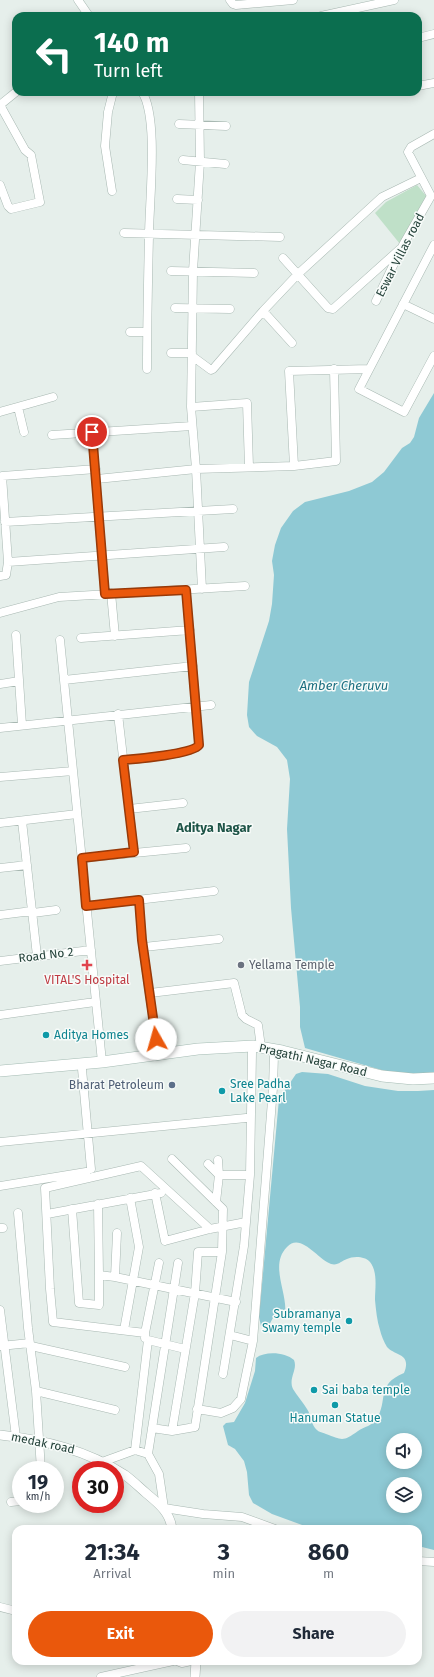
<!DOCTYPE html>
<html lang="en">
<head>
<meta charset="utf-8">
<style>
	:root { --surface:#fff; --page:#f2f2f3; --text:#1f2937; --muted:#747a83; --accent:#ea580c }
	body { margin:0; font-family:"Fira Sans",sans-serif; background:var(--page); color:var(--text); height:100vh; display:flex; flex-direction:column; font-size:15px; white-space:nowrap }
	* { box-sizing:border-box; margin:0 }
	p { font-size:13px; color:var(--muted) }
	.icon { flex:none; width:22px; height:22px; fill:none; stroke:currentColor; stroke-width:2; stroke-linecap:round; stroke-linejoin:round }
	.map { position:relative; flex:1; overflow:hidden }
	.drawer { position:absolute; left:12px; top:1525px; width:410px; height:140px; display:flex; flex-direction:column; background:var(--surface); border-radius:12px; box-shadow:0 2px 10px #0003 }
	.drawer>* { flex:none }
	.top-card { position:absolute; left:12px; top:12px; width:410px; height:84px; border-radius:12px; box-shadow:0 2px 10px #0003; background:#0b6e4f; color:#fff; overflow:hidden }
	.tools { position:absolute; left:386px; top:1433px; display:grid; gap:8px }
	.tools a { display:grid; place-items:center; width:36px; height:36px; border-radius:50%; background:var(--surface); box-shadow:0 2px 10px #0003; font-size:20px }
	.speed { position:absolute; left:12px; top:1461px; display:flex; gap:8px; font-size:20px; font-weight:700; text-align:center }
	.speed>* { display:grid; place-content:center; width:52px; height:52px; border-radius:50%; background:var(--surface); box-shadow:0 2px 10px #0003; line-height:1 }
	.speed small { font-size:10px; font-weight:400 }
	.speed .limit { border:6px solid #d22; background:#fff; color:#111 }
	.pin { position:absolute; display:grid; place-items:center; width:34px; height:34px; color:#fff; margin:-17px; border:2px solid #fff; border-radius:50%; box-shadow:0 1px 4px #0007 }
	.me { position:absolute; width:44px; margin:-22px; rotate:353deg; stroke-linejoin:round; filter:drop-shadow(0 0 3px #0008) }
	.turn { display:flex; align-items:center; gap:14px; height:84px; padding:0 16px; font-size:18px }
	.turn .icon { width:52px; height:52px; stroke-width:2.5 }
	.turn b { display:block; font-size:28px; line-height:34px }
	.eta { display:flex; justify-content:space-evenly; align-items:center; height:68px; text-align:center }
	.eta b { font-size:24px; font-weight:700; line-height:28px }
	.action { display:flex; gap:8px; margin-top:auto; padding:8px 16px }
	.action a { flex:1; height:46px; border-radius:24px; background:var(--accent); color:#fff; font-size:16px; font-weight:700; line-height:46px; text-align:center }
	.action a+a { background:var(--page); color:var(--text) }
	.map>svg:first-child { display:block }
	.green { fill:#bfe0c8 }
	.water { fill:#8ec9d4; fill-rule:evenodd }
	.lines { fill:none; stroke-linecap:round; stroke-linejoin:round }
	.minor-casing { stroke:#a8b8b2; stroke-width:9 }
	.tertiary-casing { stroke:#a8b8b2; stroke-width:10 }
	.secondary-casing { stroke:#a4bbb3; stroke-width:12 }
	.minor { stroke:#fff; stroke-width:8 }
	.tertiary { stroke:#fff; stroke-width:9 }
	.secondary { stroke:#fff; stroke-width:11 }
	.route-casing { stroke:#983908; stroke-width:10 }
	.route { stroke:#ea580c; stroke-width:7 }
	.health-dot { fill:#e0444e; stroke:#f7fbf9; stroke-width:1.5 }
	.worship-dot { fill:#6b7280; stroke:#f7fbf9; stroke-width:1.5 }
	.culture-dot { fill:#0f9aa8; stroke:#f7fbf9; stroke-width:1.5 }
	.service-dot { fill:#5c6f8a; stroke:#f7fbf9; stroke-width:1.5 }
	.labels { text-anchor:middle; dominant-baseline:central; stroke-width:3; stroke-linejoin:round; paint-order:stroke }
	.street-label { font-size:12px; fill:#24423a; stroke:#f7fbf9 }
	.worship-label { font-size:12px; fill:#5b616d; stroke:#f7fbf9; text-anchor:start }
	.health-label { font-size:12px; fill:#be3a42; stroke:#f7fbf9 }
	.culture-label { font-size:12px; fill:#0d838f; stroke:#f7fbf9; text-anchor:start }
	.service-label { font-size:12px; fill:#4e5e75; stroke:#f7fbf9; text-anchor:end }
	.water-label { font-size:13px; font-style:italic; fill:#1c6f80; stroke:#f7fbf9 }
	.neighbourhood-label { font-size:13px; font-weight:bold; fill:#1f5548; stroke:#f7fbf9 }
</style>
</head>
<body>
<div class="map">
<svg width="434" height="1677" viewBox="0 0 434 1677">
	<rect width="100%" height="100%" fill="#e6efeb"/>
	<path class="green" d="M417 185 427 197 400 244 375 213 386 202Z"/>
	<path class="water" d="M434 393V1073L412 1074 385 1071 305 1048 300 1027V1007L291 908 287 829 290 779 287 760 277 747 257 736 249 727 247 715 249 682 269 621 272 604 274 575 272 561 275 545 281 528 293 511 305 502 349 491 372 482 384 472 402 448 410 443 414 437 419 418Z
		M302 1072 328 1074 365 1086 398 1091H418L434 1090V1550L418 1546V1529H313L272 1514 253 1503 249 1495 247 1472 244 1461 235 1449 228 1445 223 1426 226 1423 234 1422 245 1403 255 1371 256 1358C265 1351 285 1352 294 1360 298 1370 288 1378 293 1389 297 1396 303 1402 307 1409 311 1415 311 1423 315 1428 318 1432 321 1432 326 1434 342 1440 343 1442 358 1431 364 1427 373 1425 376 1420 389 1400 375 1385 404 1373 412 1353 395 1356 387 1347 384 1342 381 1335 380 1330 377 1321 376 1310 375 1300 375 1288 378 1272 370 1262 365 1256 353 1256 347 1259 341 1261 338 1266 331 1264 318 1260 301 1232 287 1247 269 1265 288 1293 285 1314L284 1316H274L267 1329 261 1326 259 1317 279 1099 296 1074ZM393 1440H415V1462H393ZM393 1484H415V1506H393Z"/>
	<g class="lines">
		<defs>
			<path id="minor" d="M78 0 89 16
				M230 0 233 4 236 5 293 0
				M321 16 394 0
				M418 38 434 34
				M418 86 434 83
				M142 92C159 117 149 203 149 236 148 280 147 325 147 369
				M199 92 200 162 193 271 191 407 196 469 202 589
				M0 105 16 92
				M179 124 226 126
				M183 160 225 164
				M0 185 8 206 11 209 40 202 31 155 25 150 0 105
				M112 191 105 146 108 112 113 92
				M177 199 198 200
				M124 233 280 237
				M434 245 359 389 404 412 434 356
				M283 258 328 308 333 309 400 249
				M171 271 254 273
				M376 301 403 245 431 196 408 152 411 147 434 134
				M403 304 434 319
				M175 308 230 309
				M263 311 292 343
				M130 332H147
				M171 353H192
				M192 356 211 370 213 369 263 311 298 274 382 197 421 178
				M18 407 24 432
				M191 407 247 403 249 467
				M0 412 53 397
				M92 432 105 594
				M52 435 192 426
				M294 466 289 371 369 369
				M97 479 196 469 294 466 336 461 334 369
				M5 522 233 509
				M8 562 224 547
				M0 576 6 575 8 562 2 476 96 469
				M111 593 115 636
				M0 613 59 597 245 586
				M16 635 22 725
				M81 638 190 630
				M60 640 102 1062
				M64 680 193 666
				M0 684 19 681
				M118 714 134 852
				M0 728 211 705
				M123 760C137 759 193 754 199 745L186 590
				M0 777 73 771
				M129 809 183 803
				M22 821 37 956
				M0 823 77 814
				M82 858 186 848
				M0 868 27 865
				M139 900 142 940 158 1055
				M86 906 214 891
				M33 913 56 910
				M0 915 32 911
				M144 947 219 939
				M0 961 91 950
				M150 993 234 983 242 1015 246 1019 258 1025 261 1047
				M0 1015 95 1002
				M82 1069 91 1169
				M0 1142 246 1118
				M218 1160 219 1175
				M208 1164 219 1175
				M0 1186 86 1172
				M155 1193 165 1241 210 1229 246 1222
				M216 1202 219 1175H250
				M98 1204 99 1275 115 1277 236 1302
				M72 1209 79 1303 99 1305V1275
				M18 1213 28 1328 36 1391 41 1470
				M47 1214 161 1193
				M0 1228H3
				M115 1277 117 1233
				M0 1310 16 1437
				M124 1330 139 1247 130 1198
				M145 1333 53 1322 50 1289 45 1188 141 1166 210 1229
				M230 1335 253 1341
				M145 1338V1333L159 1263
				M0 1346 30 1343
				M31 1346 125 1367
				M223 1374 244 1246 250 1175 252 1052
				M36 1391 115 1410
				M197 1409 221 1413 233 1408 241 1399 253 1341 273 1088 274 1055
				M152 1428 172 1431 195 1427 222 1252 223 1209 172 1159
				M172 1431 195 1293 198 1252H222
				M135 1450 148 1340 185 1349
				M148 1454 178 1263
				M102 1462 135 1450 148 1454 159 1474 164 1508 203 1514 242 1517 275 1529
				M11 1502 21 1501
				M418 1561 434 1562
				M0 1607 16 1611
				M177 1661 182 1663 191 1661
				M101 1677 173 1661"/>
			<path id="tertiary" d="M0 1435C44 1440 87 1450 125 1475 132 1480 139 1487 146 1493 158 1503 170 1512 172 1529
				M195 1677 196 1661"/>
			<path id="secondary" d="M0 1071 102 1062 198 1049 253 1046 282 1051 382 1076 413 1079 434 1078"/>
		</defs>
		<use href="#minor" class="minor-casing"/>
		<use href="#tertiary" class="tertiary-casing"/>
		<use href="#secondary" class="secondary-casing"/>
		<use href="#minor" class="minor"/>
		<use href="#tertiary" class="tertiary"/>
		<use href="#secondary" class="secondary"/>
	</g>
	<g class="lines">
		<defs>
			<path id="route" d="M92 432 105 594 186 590 199 745C193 754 137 759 123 760L134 852 82 858 86 906 139 900 142 940 156 1039"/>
		</defs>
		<use href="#route" class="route-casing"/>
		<use href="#route" class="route"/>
	</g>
	<path class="health-dot" d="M85 959h4v4h4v4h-4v4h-4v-4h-4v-4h4z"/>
	<circle class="worship-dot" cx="241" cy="965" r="4"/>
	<g class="culture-dot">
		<circle cx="46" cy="1035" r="4"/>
		<circle cx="222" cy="1091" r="4"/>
		<circle cx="349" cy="1321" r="4"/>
		<circle cx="314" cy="1390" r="4"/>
		<circle cx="335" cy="1405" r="4"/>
	</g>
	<circle class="service-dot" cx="172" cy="1085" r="4"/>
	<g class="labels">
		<g class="street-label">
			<text transform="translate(400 255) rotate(-63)">Eswar Villas road</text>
			<text transform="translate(46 955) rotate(-7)">Road No 2</text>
			<text transform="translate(313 1060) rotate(13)">Pragathi Nagar Road</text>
			<text transform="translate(43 1443) rotate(12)">medak road</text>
		</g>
		<g class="worship-label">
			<text x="249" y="965">Yellama Temple</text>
		</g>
		<g class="health-label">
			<text x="87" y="980">VITAL'S Hospital</text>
		</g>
		<g class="culture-label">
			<text x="54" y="1035">Aditya Homes</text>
			<text x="230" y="1084">Sree Padha<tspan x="230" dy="14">Lake Pearl</tspan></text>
			<text x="341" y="1314" text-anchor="end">Subramanya<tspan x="341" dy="14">Swamy temple</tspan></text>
			<text x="322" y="1390">Sai baba temple</text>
			<text x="335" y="1418" text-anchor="middle">Hanuman Statue</text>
		</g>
		<g class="service-label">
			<text x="164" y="1085">Bharat Petroleum</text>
		</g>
		<g class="water-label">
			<text x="344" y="685">Amber Cheruvu</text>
		</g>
		<g class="neighbourhood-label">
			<text x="214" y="827">Aditya Nagar</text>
		</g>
	</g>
</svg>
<div class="tools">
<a><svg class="icon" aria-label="sound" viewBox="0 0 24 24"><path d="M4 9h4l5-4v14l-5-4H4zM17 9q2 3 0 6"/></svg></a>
<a><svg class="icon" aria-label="layers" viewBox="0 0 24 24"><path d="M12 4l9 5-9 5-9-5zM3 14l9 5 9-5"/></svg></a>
</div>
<div class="speed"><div>19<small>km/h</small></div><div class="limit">30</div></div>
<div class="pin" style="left:92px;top:432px;background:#d93025"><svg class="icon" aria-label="arrive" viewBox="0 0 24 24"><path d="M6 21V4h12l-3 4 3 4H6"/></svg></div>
<svg class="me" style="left:156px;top:1039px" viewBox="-20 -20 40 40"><circle r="19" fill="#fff"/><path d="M0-13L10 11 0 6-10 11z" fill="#ea580c"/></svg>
<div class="top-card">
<div class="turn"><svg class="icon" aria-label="left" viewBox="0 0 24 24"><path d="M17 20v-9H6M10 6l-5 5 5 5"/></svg><div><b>140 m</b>Turn left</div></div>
</div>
<section class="drawer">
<div class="eta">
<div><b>21:34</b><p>Arrival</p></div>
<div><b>3</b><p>min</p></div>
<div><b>860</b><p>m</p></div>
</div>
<div class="action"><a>Exit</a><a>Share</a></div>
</section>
</div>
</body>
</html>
